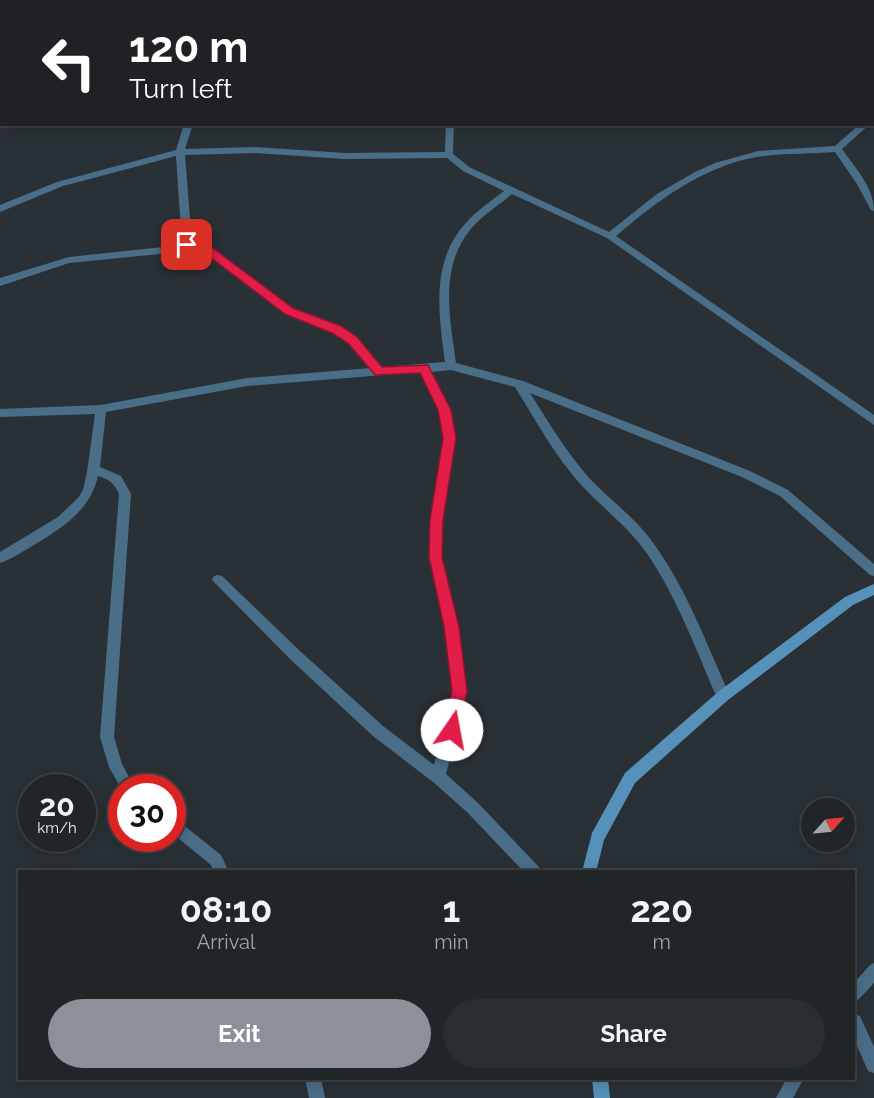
<!DOCTYPE html>
<html lang="en">
<head>
<meta charset="utf-8">
<style>
	:root { --surface:#202528; --page:#282d30; --text:#f1f3f6; --muted:#a2a5a8; --line:#3d4245; --accent:#8c9099 }
	body { margin:0; font-family:Raleway,sans-serif; background:var(--page); color:var(--text); height:100vh; display:flex; flex-direction:column; font-size:22px; white-space:nowrap }
	* { box-sizing:border-box; margin:0 }
	p { font-size:20px; color:var(--muted) }
	.icon { flex:none; width:33px; height:33px; fill:none; stroke:currentColor; stroke-width:2; stroke-linecap:round; stroke-linejoin:round }
	.map { position:relative; flex:1; overflow:hidden }
	.side { position:absolute; left:18px; top:870px; width:837px; height:210px; display:flex; flex-direction:column; background:var(--surface); border-radius:0px; box-shadow:0 3px 15px #0003,0 0 0 2px var(--line) }
	.side>* { flex:none }
	.hud { position:absolute; left:0px; top:0px; width:874px; height:126px; box-shadow:0 3px 15px #0003,0 0 0 2px var(--line); background:#202124; color:#fff; overflow:hidden }
	.needle { width:39px; rotate:63deg }
	.fabs { position:absolute; left:801px; top:798px; display:grid; gap:12px }
	.fabs a { display:grid; place-items:center; width:54px; height:54px; border-radius:50%; background:var(--surface); box-shadow:0 3px 15px #0003,0 0 0 2px var(--line); font-size:30px }
	.speed { position:absolute; left:18px; top:774px; display:flex; gap:12px; font-size:30px; font-weight:700; text-align:center }
	.speed>* { display:grid; place-content:center; width:78px; height:78px; border-radius:50%; background:var(--surface); box-shadow:0 3px 15px #0003,0 0 0 2px var(--line); line-height:1 }
	.speed small { font-size:15px; font-weight:400 }
	.speed .limit { border:9px solid #d22; background:#fff; color:#111 }
	.pin { position:absolute; display:grid; place-items:center; width:51px; height:51px; color:#fff; margin:-26px; border-radius:12px; box-shadow:0 3px 9px #0006 }
	.me { position:absolute; width:66px; margin:-33px; rotate:12deg; stroke-linejoin:round; filter:drop-shadow(0 0 4px #0008) }
	.turn { display:flex; align-items:center; gap:21px; height:126px; padding:0 30px; font-size:27px }
	.turn .icon { width:78px; height:78px; stroke-width:2.5 }
	.turn b { display:block; font-size:42px; line-height:51px }
	.eta { display:flex; justify-content:space-evenly; align-items:center; height:102px; text-align:center }
	.eta b { font-size:36px; font-weight:700; line-height:42px }
	.primary-button { display:flex; gap:12px; margin-top:auto; padding:12px 30px }
	.primary-button a { flex:1; height:69px; border-radius:36px; background:var(--accent); color:#fff; font-size:24px; font-weight:700; line-height:69px; text-align:center }
	.primary-button a+a { background:var(--page); color:var(--text) }
	.map>svg:first-child { display:block }
	.lines { fill:none; stroke-linecap:round; stroke-linejoin:round }
	.street { fill:#4b6e88; fill-rule:evenodd }
	.secondary { fill:#5691b9; fill-rule:evenodd }
	.route { fill:#e11d48; stroke:#92132f; stroke-width:1.5 }
</style>
</head>
<body>
<div class="map">
<svg width="874" height="1098" viewBox="0 0 874 1098">
	<rect width="100%" height="100%" fill="#2a3136"/>
	<g class="lines">
		<path class="street" d="M47 0H56L45 2Z
			M86 0H96L98 2H87Z
			M230 0H238L239 2H231Z
			M361 0H383L358 2Z
			M659 0H667V2H659Z
			M855 0H863L864 2H856Z
			M873 15H874V20H873Z
			M0 26H2L0 31Z
			M0 89H2V95H0Z
			M184 124H193L185 149 255 147 345 153 445 152 446 124H454L453 154 469 167 609 232 657 194 695 172 715 163 758 151 835 146 860 124H870L842 149C855 168 874 187 874 211L871 210 857 184 835 152C809 154 782 153 756 157 702 167 657 201 616 236L874 415V425L607 238 512 194C498 206 481 216 470 230 439 268 450 319 456 363L523 381 750 471 788 490 874 564V576L870 575 780 496 742 477 530 393C549 423 567 453 590 479 611 501 637 519 654 544 687 590 707 645 730 696L728 700 723 702 718 700C696 650 677 597 646 552 628 527 603 508 582 486 555 456 536 421 515 387L451 370 431 372 450 410 455 438 443 520 441 557 458 627 467 691 446 774 477 802 539 867 541 872H524L467 812 433 782 373 736 290 659 212 580 214 576 218 575 222 576 300 651 383 726 434 765 453 691 446 627 429 557 431 520 443 438 440 410 421 372 247 386 106 412 100 467 121 476 131 494 114 737 122 764 135 788H122V790L109 767 100 737 119 494C115 484 109 479 98 476 90 512 59 530 29 548 20 553 10 560 0 563V552L58 517 78 498 83 490 87 472 95 414 0 417V409L101 405 247 378 371 368 349 343 333 333 285 314 200 250 69 263 0 286V278L69 257 182 245 176 156 63 186 0 212V205L57 182 176 150ZM255 153 345 159 447 158 463 171 504 191C491 201 476 211 465 224 430 263 439 315 445 362L382 367 357 337 341 327 293 308 205 244H192L185 155Z
			M172 816 221 855 229 872H214L211 865 172 833Z
			M874 963V983L859 999 854 1002V983L869 966Z
			M854 1014 860 1016 874 1047V1073L868 1071 854 1039Z
			M305 1078H321L325 1098H309Z
			M787 1078H804L793 1098H776Z"/>
		<path class="secondary" d="M874 584V595L853 605 728 700 635 783 604 840 596 872H582L592 833 625 773 718 692 845 597Z
			M592 1078H608L610 1098H594Z"/>
	</g>
	<path class="route" d="M187 242 206 243 293 308 341 326 357 337 382 367 428 365 451 410 456 438 443 520 442 557 459 627 467 691 457 736 452 738 446 736 444 730 452 691 444 627 429 557 430 520 443 438 438 410 420 373 375 375 348 343 332 333 285 314 206 254 200 250 183 248V243Z"/>
</svg>
<div class="fabs">
<a><svg class="needle" viewBox="-14 -14 28 28"><path d="M0-13l5 13h-10z" fill="#e53935"/><path d="M0 13l5-13h-10z" fill="#a2a5a8"/></svg></a>
</div>
<div class="speed"><div>20<small>km/h</small></div><div class="limit">30</div></div>
<div class="pin" style="left:187px;top:245px;background:#d93025"><svg class="icon" aria-label="arrive" viewBox="0 0 24 24"><path d="M6 21V4h12l-3 4 3 4H6"/></svg></div>
<svg class="me" style="left:452px;top:730px" viewBox="-20 -20 40 40"><circle r="19" fill="#fff"/><path d="M0-13L10 11 0 6-10 11z" fill="#e11d48"/></svg>
<div class="hud">
<div class="turn"><svg class="icon" aria-label="left" viewBox="0 0 24 24"><path d="M17 20v-9H6M10 6l-5 5 5 5"/></svg><div><b>120 m</b>Turn left</div></div>
</div>
<section class="side">
<div class="eta">
<div><b>08:10</b><p>Arrival</p></div>
<div><b>1</b><p>min</p></div>
<div><b>220</b><p>m</p></div>
</div>
<div class="primary-button"><a>Exit</a><a>Share</a></div>
</section>
</div>
</body>
</html>
